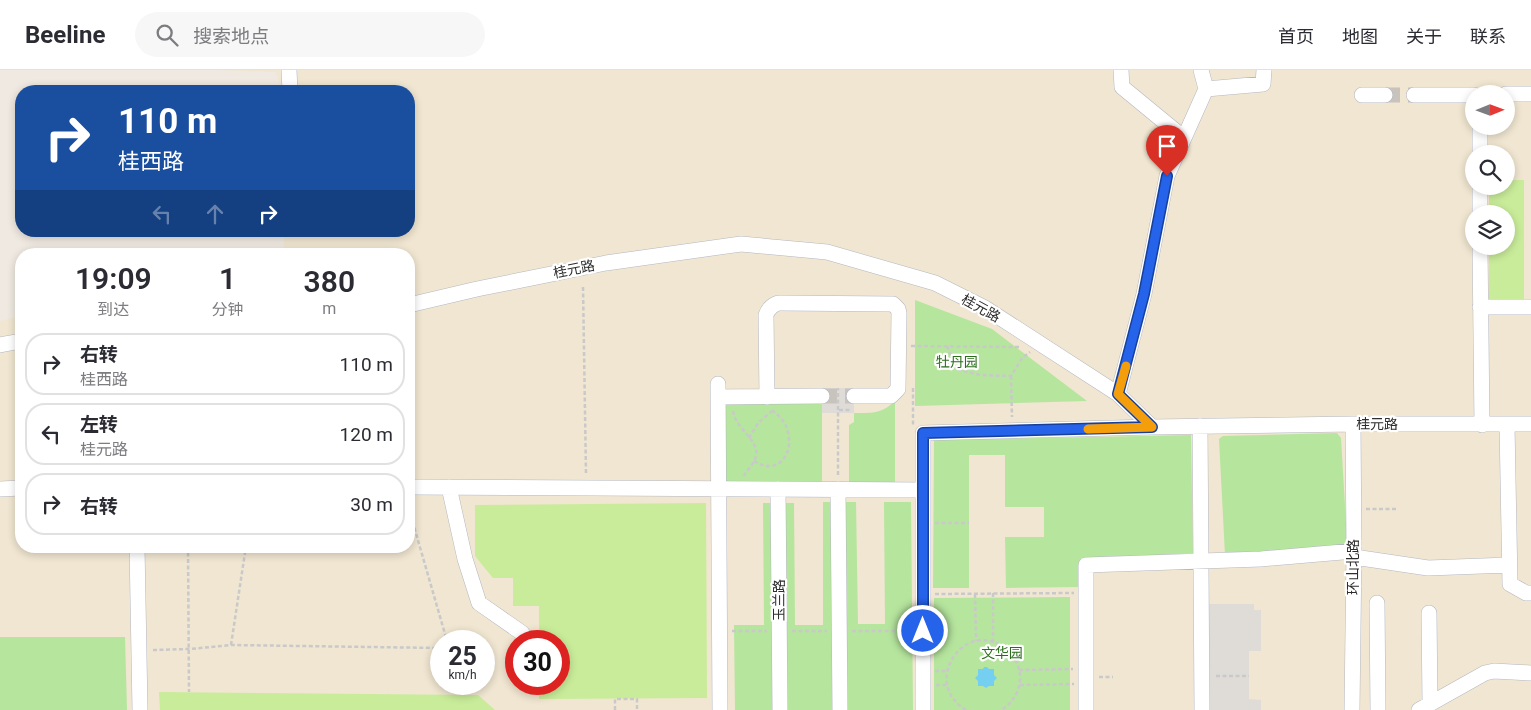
<!DOCTYPE html>
<html lang="zh">
<head>
<meta charset="utf-8">
<style>
	:root { --surface:#fff; --page:#f7f7f7; --text:#2b2b33; --muted:#7c7c81; --line:#e1e1e2 }
	body { margin:0; font-family:Roboto,"Noto Sans SC",sans-serif; background:var(--page); color:var(--text); height:100vh; display:flex; flex-direction:column; font-size:19px; white-space:nowrap }
	* { box-sizing:border-box; margin:0 }
	p { font-size:16px; color:var(--muted) }
	.icon { flex:none; width:28px; height:28px; fill:none; stroke:currentColor; stroke-width:2; stroke-linecap:round; stroke-linejoin:round }
	.map { position:relative; flex:1; overflow:hidden }
	.side { position:absolute; left:15px; top:178px; width:400px; height:305px; display:flex; flex-direction:column; background:var(--surface); border-radius:20px; box-shadow:0 2px 8px #0003 }
	.side>* { flex:none }
	.banner { position:absolute; left:15px; top:15px; width:400px; height:152px; border-radius:20px; box-shadow:0 2px 8px #0003; background:#1a4fa0; color:#fff; overflow:hidden }
	.needle { width:32px; rotate:89deg }
	.buttons { position:absolute; left:1465px; top:15px; display:grid; gap:10px }
	.buttons a { display:grid; place-items:center; width:50px; height:50px; border-radius:50%; background:var(--surface); box-shadow:0 2px 8px #0003; font-size:25px }
	.speed { position:absolute; left:430px; top:560px; display:flex; gap:10px; font-size:25px; font-weight:700; text-align:center }
	.speed>* { display:grid; place-content:center; width:65px; height:65px; border-radius:50%; background:var(--surface); box-shadow:0 2px 8px #0003; line-height:1 }
	.speed small { font-size:12px; font-weight:400 }
	.speed .limit { border:8px solid #d22; background:#fff; color:#111 }
	.pin { position:absolute; display:grid; place-items:center; width:42px; height:42px; color:#fff; margin:-51px -21px; border-radius:50% 50% 50% 0; rotate:-45deg; box-shadow:0 0 5px #0007 }
	.pin .icon { rotate:45deg }
	.me { position:absolute; width:55px; margin:-28px; rotate:0deg; stroke-linejoin:round; filter:drop-shadow(0 0 4px #0008) }
	.turn { display:flex; align-items:center; gap:18px; height:105px; padding:0 20px; font-size:22px }
	.turn .icon { width:65px; height:65px; stroke-width:2.5 }
	.turn b { display:block; font-size:35px; line-height:42px }
	.lanes { display:flex; align-items:center; height:48px; padding:0 20px; background:#0003; justify-content:center; gap:25px; direction:ltr }
	.lanes .off { opacity:.35 }
	.eta { display:flex; justify-content:space-evenly; align-items:center; height:85px; text-align:center }
	.eta b { font-size:30px; font-weight:600; line-height:35px }
	ul { padding:0; list-style:none }
	li { display:flex; align-items:center; gap:15px; height:62px; margin:0 10px 8px; padding:0 10px; border:2px solid var(--line); border-radius:20px }
	li div { flex:1 }
	li b { display:block; font-size:19px }
	li em { font-style:normal }
	header { display:flex; align-items:center; gap:30px; box-sizing:border-box; height:70px; padding:0 25px; background:var(--surface); border-bottom:1px solid var(--line) }
	header strong { font-size:24px }
	nav { display:flex; gap:28px; margin-inline-start:auto; font-size:18px }
	.search { width:350px; height:45px; background:var(--page); display:flex; align-items:center; gap:12px; box-sizing:border-box; padding:0 18px; border-radius:28px; color:var(--muted); font-size:19px }
	.map>svg:first-child { display:block }
	.education { fill:#f0e6d1; fill-rule:evenodd }
	.green { fill:#b6e59e }
	.pitch { fill:#c9ec9a }
	.plaza { fill:#dfdcd8 }
	.water { fill:#75cff0 }
	.lines { fill:none; stroke-linecap:round; stroke-linejoin:round }
	.minor-tunnel { stroke:#c8c4bd; stroke-width:15; stroke-dasharray:15 8; stroke-linecap:butt }
	.minor-casing { stroke:#b4b7c1; stroke-width:16 }
	.path { stroke:#c9c9c9; stroke-width:2.5; stroke-dasharray:4 2.5; stroke-linecap:butt }
	.minor { stroke:#fff; stroke-width:15 }
	.route-casing { stroke:#184099; stroke-width:12 }
	.route { stroke:#2563eb; stroke-width:9 }
	.slow { stroke:#f59e0b; stroke-width:9 }
	.labels { text-anchor:middle; dominant-baseline:central; stroke-width:4.5; stroke-linejoin:round; paint-order:stroke }
	.street-label { font-size:14px; fill:#2e2e2e; stroke:#fff }
	.park-label { font-size:14px; fill:#2c6e1b; stroke:#fff }
</style>
</head>
<body>
<header>
<strong>Beeline</strong>
<div class="search"><svg class="icon" aria-label="search" viewBox="0 0 24 24"><circle cx="10" cy="10" r="6"/><path d="M15 15l6 6"/></svg>搜索地点</div>
<nav><a>首页</a><a>地图</a><a>关于</a><a>联系</a></nav>
</header>
<div class="map">
<svg width="1531" height="640" viewBox="0 0 1531 640">
	<rect width="100%" height="100%" fill="#efe9e1"/>
	<path class="education" d="M217 0H1531V640H0V251L21 246V476H409V184H283L285 161H409V21H282L276 2ZM1474 24H1506V56H1474ZM1474 84H1506V116H1474ZM1474 144H1506V176H1474ZM441 571H484V614H441ZM516 571H559V614H516Z"/>
	<path class="green" d="M915 230 992 259 1087 331 915 336Z
		M895 331V413L849 414V355L854 352V343C873 343 881 344 895 331Z
		M722 332H822V414H722Z
		M1337 363 1341 368 1347 470 1344 476 1225 485 1219 369 1223 366Z
		M1191 365 1193 486 1081 488 1080 517 1006 518 1005 467H1044V437H1005V385H969V518H933L934 370Z
		M823 432H856L858 554H885L884 432H911L913 640H735L734 555H764L763 433H794L795 555H823Z
		M1070 527V640H934V528Z
		M125 567 127 640H0V567Z"/>
	<path class="pitch" d="M1506 110H1524V234H1489V176H1506V144H1489V116H1506Z
		M706 433 707 628 539 629V614H559V571H539V536H513V508H493L475 486V435Z
		M159 622 478 625 495 640H160Z"/>
	<path class="plaza" d="M822 318H854V343H822Z
		M1206 534H1254V540H1261V581H1249V629L1261 630V640H1206Z"/>
	<path class="water" d="M984 597H987L989 599H994V605L997 608 994 611V616H989L986 618 983 616H978V611L975 608 978 605V599H983Z"/>
	<g class="lines">
		<path class="minor-tunnel" d="M1385 25H1414
			M822 326H854"/>
		<defs>
			<path id="minor" d="M289 0 290 21
				M1121 0 1122 17 1184 68
				M1201 0 1206 19
				M1506 24H1531
				M1362 25H1385
				M1414 25H1474
				M1480 56V84
				M1480 116V144
				M1480 176 1482 355
				M409 235 477 219 606 193 741 174 827 182 935 213 985 238 1118 324 1152 357 1353 354H1531
				M1480 237H1531
				M0 275 21 271
				M718 314 720 640
				M1118 324 1144 224 1167 106 1206 19 1263 14 1264 0
				M718 327 822 326
				M767 327 766 245C768 239 774 233 780 233L893 234 898 239 899 243 898 319 891 326H854
				M1507 355 1510 514 1526 523H1531
				M1200 356 1202 640
				M409 417 923 420
				M449 417 465 489 479 533 522 563
				M0 419 21 418
				M778 419 780 640
				M838 419 840 640
				M137 476 140 640
				M1354 487 1428 498 1509 495
				M1377 533 1378 640
				M1429 543 1430 634
				M923 640V363L1152 357
				M1086 640V495L1261 489 1354 481
				M1352 640 1354 481 1353 354
				M1419 640 1485 603 1494 601 1531 603"/>
		</defs>
		<use href="#minor" class="minor-casing"/>
		<path class="path" d="M583 217 586 404
			M911 276 1020 277
			M947 276 956 299 980 305 1011 306 1022 288 1030 282
			M1011 306 1012 347
			M913 318V355
			M839 340H852
			M733 341C735 358 760 371 756 386 754 394 747 400 743 407
			M749 368 758 353 772 341
			M754 391C779 407 795 382 787 359 785 351 778 345 772 340
			M838 405V318
			M409 439 447 571
			M1366 439H1397
			M935 453H969
			M188 476 189 622
			M993 523V572
			M935 524 1074 523
			M975 524 976 571
			M732 561H767
			M792 561H827
			M852 561H909
			M231 575 246 476
			M153 580 190 579 231 575 441 578
			M1019 600 1073 599
			M935 601H947
			M1216 606H1249
			M1099 607H1113
			M936 615H947
			M1020 615 1074 614
			M615 640V629H637V640
			M966 640C920 613 965 546 1006 579 1014 585 1019 595 1020 605 1021 620 1013 633 1001 640"/>
		<use href="#minor" class="minor"/>
	</g>
	<g class="lines">
		<defs>
			<path id="route" d="M923 561V363L1152 357 1118 324 1144 224 1167 106"/>
		</defs>
		<use href="#route" class="route-casing"/>
		<use href="#route" class="route"/>
		<path class="slow" d="M1088 359 1152 357 1118 324 1126 296"/>
	</g>
	<g class="labels">
		<g class="street-label">
			<text transform="translate(574 199) rotate(-11)">桂元路</text>
			<text transform="translate(981 238) rotate(29)">桂元路</text>
			<text x="1377" y="354">桂元路</text>
			<text transform="translate(1353 497) rotate(-90)">环山北路</text>
			<text transform="translate(779 530) rotate(-90)">玉兰路</text>
		</g>
		<g class="park-label">
			<text x="957" y="292">牡丹园</text>
			<text x="1002" y="583">文华园</text>
		</g>
	</g>
</svg>
<div class="buttons">
<a><svg class="needle" viewBox="-14 -14 28 28"><path d="M0-13l5 13h-10z" fill="#e53935"/><path d="M0 13l5-13h-10z" fill="#7c7c81"/></svg></a>
<a><svg class="icon" aria-label="search" viewBox="0 0 24 24"><circle cx="10" cy="10" r="6"/><path d="M15 15l6 6"/></svg></a>
<a><svg class="icon" aria-label="layers" viewBox="0 0 24 24"><path d="M12 4l9 5-9 5-9-5zM3 14l9 5 9-5"/></svg></a>
</div>
<div class="speed"><div>25<small>km/h</small></div><div class="limit">30</div></div>
<div class="pin" style="left:1167px;top:106px;background:#d93025"><svg class="icon" aria-label="arrive" viewBox="0 0 24 24"><path d="M6 21V4h12l-3 4 3 4H6"/></svg></div>
<svg class="me" style="left:923px;top:561px" viewBox="-20 -20 40 40"><circle r="17" fill="#2563eb" stroke="#fff" stroke-width="3"/><path d="M0-11L8 9 0 5-8 9z" fill="#fff"/></svg>
<div class="banner">
<div class="turn"><svg class="icon" aria-label="right" viewBox="0 0 24 24"><path d="M7 20v-9h11M14 6l5 5-5 5"/></svg><div><b>110 m</b>桂西路</div></div>
<div class="lanes"><svg class="icon off" aria-label="left" viewBox="0 0 24 24"><path d="M17 20v-9H6M10 6l-5 5 5 5"/></svg><svg class="icon off" aria-label="ahead" viewBox="0 0 24 24"><path d="M12 20V5M6 11l6-6 6 6"/></svg><svg class="icon" aria-label="right" viewBox="0 0 24 24"><path d="M7 20v-9h11M14 6l5 5-5 5"/></svg></div>
</div>
<section class="side">
<div class="eta">
<div><b>19:09</b><p>到达</p></div>
<div><b>1</b><p>分钟</p></div>
<div><b>380</b><p>m</p></div>
</div>
<ul>
<li><svg class="icon" aria-label="right" viewBox="0 0 24 24"><path d="M7 20v-9h11M14 6l5 5-5 5"/></svg><div><b>右转</b><p>桂西路</p></div><em>110 m</em></li>
<li><svg class="icon" aria-label="left" viewBox="0 0 24 24"><path d="M17 20v-9H6M10 6l-5 5 5 5"/></svg><div><b>左转</b><p>桂元路</p></div><em>120 m</em></li>
<li><svg class="icon" aria-label="right" viewBox="0 0 24 24"><path d="M7 20v-9h11M14 6l5 5-5 5"/></svg><div><b>右转</b></div><em>30 m</em></li>
</ul>
</section>
</div>
</body>
</html>
